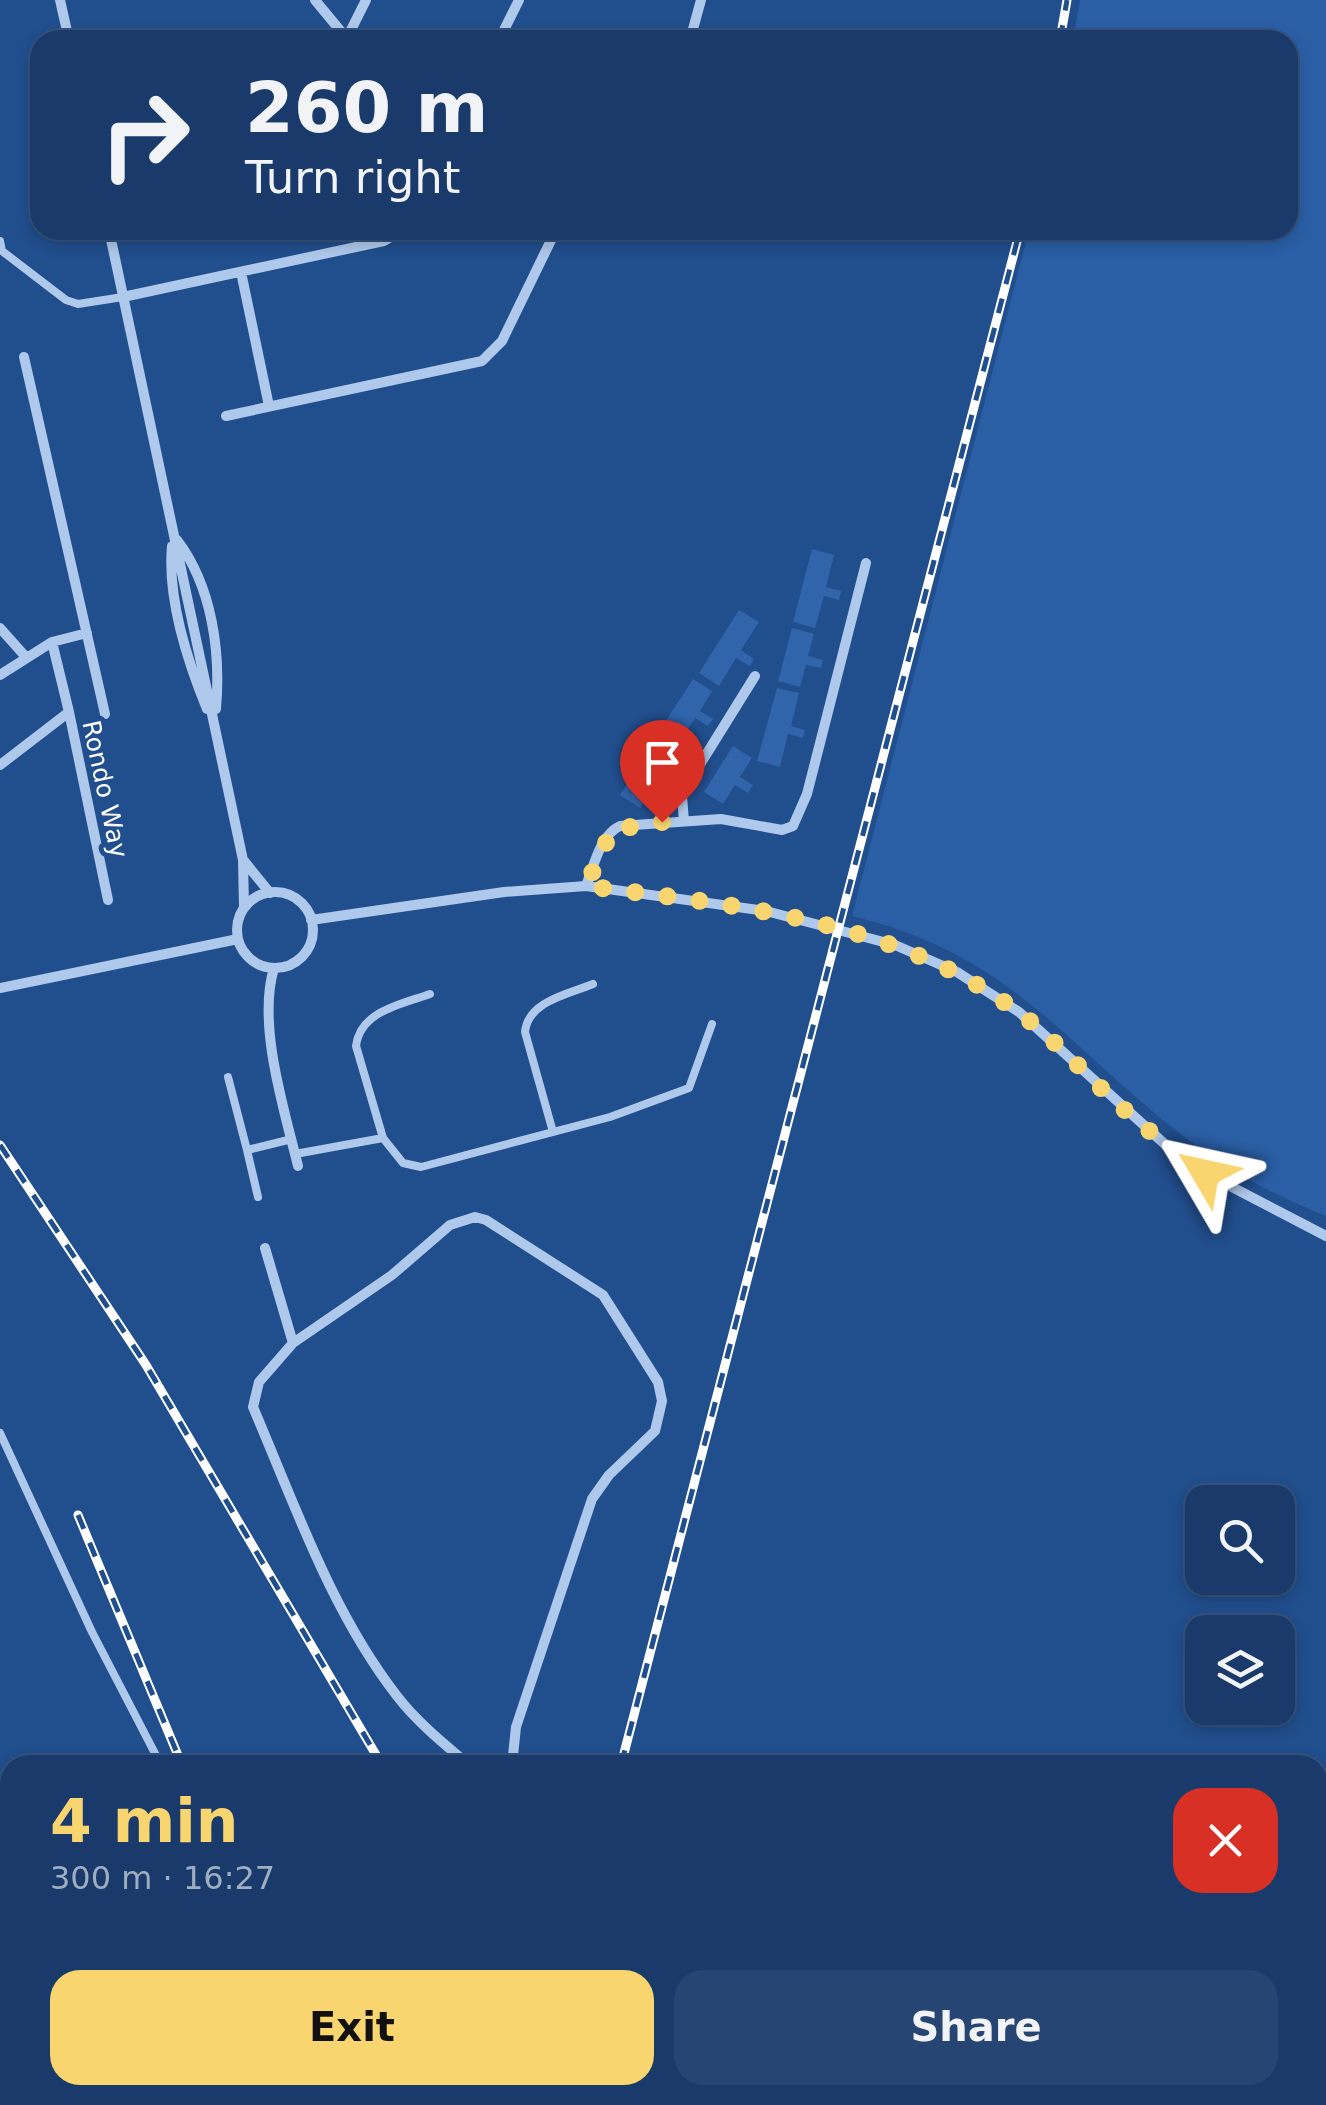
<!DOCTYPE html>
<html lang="en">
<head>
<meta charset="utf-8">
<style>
	:root { --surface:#193a6a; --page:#264572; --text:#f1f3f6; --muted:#9fadc1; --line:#37547e; --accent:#f9d570 }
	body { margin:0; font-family:"DejaVu Sans",sans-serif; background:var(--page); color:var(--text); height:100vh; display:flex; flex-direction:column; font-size:38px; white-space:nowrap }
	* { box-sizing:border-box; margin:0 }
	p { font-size:32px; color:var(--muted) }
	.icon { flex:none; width:55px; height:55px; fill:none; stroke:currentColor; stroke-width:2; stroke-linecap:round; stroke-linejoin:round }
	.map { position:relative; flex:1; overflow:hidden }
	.drawer { position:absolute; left:0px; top:1755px; width:1328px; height:350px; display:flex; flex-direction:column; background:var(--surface); border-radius:30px 30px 0 0; box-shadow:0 5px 15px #0003,0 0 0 2px var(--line) }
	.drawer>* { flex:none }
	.banner { position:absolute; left:30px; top:30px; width:1268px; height:210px; border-radius:30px; box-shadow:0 5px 15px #0003,0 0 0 2px var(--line); background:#193a6a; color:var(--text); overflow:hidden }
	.buttons { position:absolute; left:1185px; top:1485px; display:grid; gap:20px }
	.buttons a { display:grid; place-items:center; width:110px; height:110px; border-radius:20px; background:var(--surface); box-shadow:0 5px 15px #0003,0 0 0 2px var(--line); font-size:50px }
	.pin { position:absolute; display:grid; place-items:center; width:85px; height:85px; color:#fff; margin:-102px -42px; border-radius:50% 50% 50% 0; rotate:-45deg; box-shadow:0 0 10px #0007 }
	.pin .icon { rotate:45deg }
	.me { position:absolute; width:110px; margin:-55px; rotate:306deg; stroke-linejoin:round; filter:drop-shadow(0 0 8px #0008) }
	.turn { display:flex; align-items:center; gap:35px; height:210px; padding:0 50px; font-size:45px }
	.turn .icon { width:130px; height:130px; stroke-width:2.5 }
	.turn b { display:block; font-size:70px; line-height:85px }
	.round { display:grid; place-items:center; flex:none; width:105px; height:105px; border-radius:30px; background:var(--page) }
	.summary { display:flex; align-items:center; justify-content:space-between; height:170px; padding:0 50px }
	h1 { font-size:60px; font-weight:700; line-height:75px; color:var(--accent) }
	.action { display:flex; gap:20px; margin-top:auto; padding:20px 50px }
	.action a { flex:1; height:115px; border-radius:30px; background:var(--accent); color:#111; font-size:40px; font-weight:700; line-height:115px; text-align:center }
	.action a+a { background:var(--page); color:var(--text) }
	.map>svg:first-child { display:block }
	.green { fill:#2a5fa6 }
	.building { fill:#3064ab }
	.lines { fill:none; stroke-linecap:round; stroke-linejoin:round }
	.service { stroke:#afc9ec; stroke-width:8 }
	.minor { stroke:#afc9ec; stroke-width:10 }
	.rail-casing { stroke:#fff; stroke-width:9 }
	.rail { stroke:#214e8d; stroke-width:5; stroke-dasharray:15; stroke-linecap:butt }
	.route { stroke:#f9d570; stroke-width:18; stroke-dasharray:0 32.4 }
	.labels { text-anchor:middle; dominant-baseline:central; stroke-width:10; stroke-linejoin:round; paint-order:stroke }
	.street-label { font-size:25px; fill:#fff; stroke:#214e8d }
</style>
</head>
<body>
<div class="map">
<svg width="1326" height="2105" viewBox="0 0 1326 2105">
	<rect width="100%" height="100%" fill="#214e8d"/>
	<path class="green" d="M1080 0H1326V1216C1276 1196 1228 1171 1186 1138 1064 1045 1013 955 852 916L1029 230H1288V40H1073Z"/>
	<path class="building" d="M812 549 834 555 826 587 841 591 839 600 824 596 815 628 793 622Z
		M739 610 759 622 741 650 754 659 750 666 736 658 719 686 699 673Z
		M792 628 814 634 808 656 823 660 821 668 806 665 800 687 778 681Z
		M693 679 712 691 700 711 713 719 708 726 695 718 683 738 663 725Z
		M777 688 799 693 791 726 805 730 803 738 788 734 780 767 757 761Z
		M660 732 679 744 662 772 675 781 671 788 657 780 640 808 620 795Z
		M733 746 752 758 740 777 753 785 748 793 735 785 723 804 704 792Z
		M1318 1909 1326 1926V2008L1318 2012Z
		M32 2095H71L75 2105H36Z"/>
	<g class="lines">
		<path class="service" d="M0 241 2 251 66 300 78 304 123 297
			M228 1077 247 1150 292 1139
			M553 1132 525 1032C528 1001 569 994 593 984
			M383 1138 356 1046C360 1011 402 1004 430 994
			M247 1150 258 1197
			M295 1154 383 1138 403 1163 421 1167 610 1117 689 1088 712 1024
			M0 1433 92 1632 161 1765
			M1318 1883 1326 1901
			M0 2048 10 2080
			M14 2095 17 2105
			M171 2095 172 2105
			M301 2095 305 2105"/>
		<path class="minor" d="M60 0 69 40
			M315 0 348 40
			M347 38 366 0
			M499 40 519 0
			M690 40 701 0
			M109 230 243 860 244 908
			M241 272 269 406
			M123 297 384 241 403 230
			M24 357 105 714
			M226 416 482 361 502 341 556 230
			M177 540C212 586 221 652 216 709
			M172 546C167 599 187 660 207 709
			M0 628 25 656
			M52 642 87 633
			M0 675 52 642 69 712
			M0 765 69 712 108 900
			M684 821 682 797 686 787 755 676
			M244 861 270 893
			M586 886C594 866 600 835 620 826L721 819 782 830 793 826 807 794 866 563
			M237 930a38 38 0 1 1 76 0a38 38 0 1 1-76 0Z
			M311 920 504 892 586 886 766 911 895 945 957 972 1019 1012 1168 1147 1205 1173 1326 1236
			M274 968C257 1024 284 1109 298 1166
			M0 988 238 939
			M265 1248 293 1343 259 1382 253 1407C295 1505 331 1611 397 1696 417 1722 444 1744 469 1765
			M293 1343 392 1275 450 1225 475 1217 486 1220 603 1295 658 1382 662 1401 655 1431 609 1475 592 1499 516 1727 512 1765
			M1318 1820 1326 1815
			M619 2095 622 2105
			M1304 2095 1309 2105
			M1318 2105 1326 2101"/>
		<defs>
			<path id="rail" d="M1060 40 1067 0
				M0 1145 146 1365 382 1765
				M78 1515 182 1765
				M621 1765 1020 230
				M321 2095 326 2105
				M575 2095 581 2105
				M596 2095 599 2105"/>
		</defs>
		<use href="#rail" class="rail-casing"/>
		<use href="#rail" class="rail"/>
	</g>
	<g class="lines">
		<path class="route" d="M662 822 612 830 586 886C734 905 890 919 1014 1009 1049 1034 1079 1067 1110 1097 1140 1124 1172 1150 1205 1173"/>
	</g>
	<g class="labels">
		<g class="street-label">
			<text transform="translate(105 789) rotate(78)">Rondo Way</text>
		</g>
	</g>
</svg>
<div class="buttons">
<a><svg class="icon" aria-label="search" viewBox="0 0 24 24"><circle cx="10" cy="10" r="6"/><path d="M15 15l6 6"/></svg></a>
<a><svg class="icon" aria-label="layers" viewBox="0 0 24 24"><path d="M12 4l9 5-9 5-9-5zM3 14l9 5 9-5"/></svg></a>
</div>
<div class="pin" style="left:662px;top:822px;background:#d93025"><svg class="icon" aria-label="arrive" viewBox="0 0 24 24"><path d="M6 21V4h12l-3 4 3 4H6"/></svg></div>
<svg class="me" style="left:1205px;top:1173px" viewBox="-20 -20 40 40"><path d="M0-17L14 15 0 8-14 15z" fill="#f9d570" stroke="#fff" stroke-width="4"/></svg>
<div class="banner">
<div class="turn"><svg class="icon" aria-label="right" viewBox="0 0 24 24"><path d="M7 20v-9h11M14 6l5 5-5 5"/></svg><div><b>260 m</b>Turn right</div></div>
</div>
<section class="drawer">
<div class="summary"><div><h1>4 min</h1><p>300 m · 16:27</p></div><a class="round" style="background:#d93025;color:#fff"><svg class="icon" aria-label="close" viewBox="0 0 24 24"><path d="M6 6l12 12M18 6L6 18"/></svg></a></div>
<div class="action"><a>Exit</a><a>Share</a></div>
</section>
</div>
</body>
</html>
